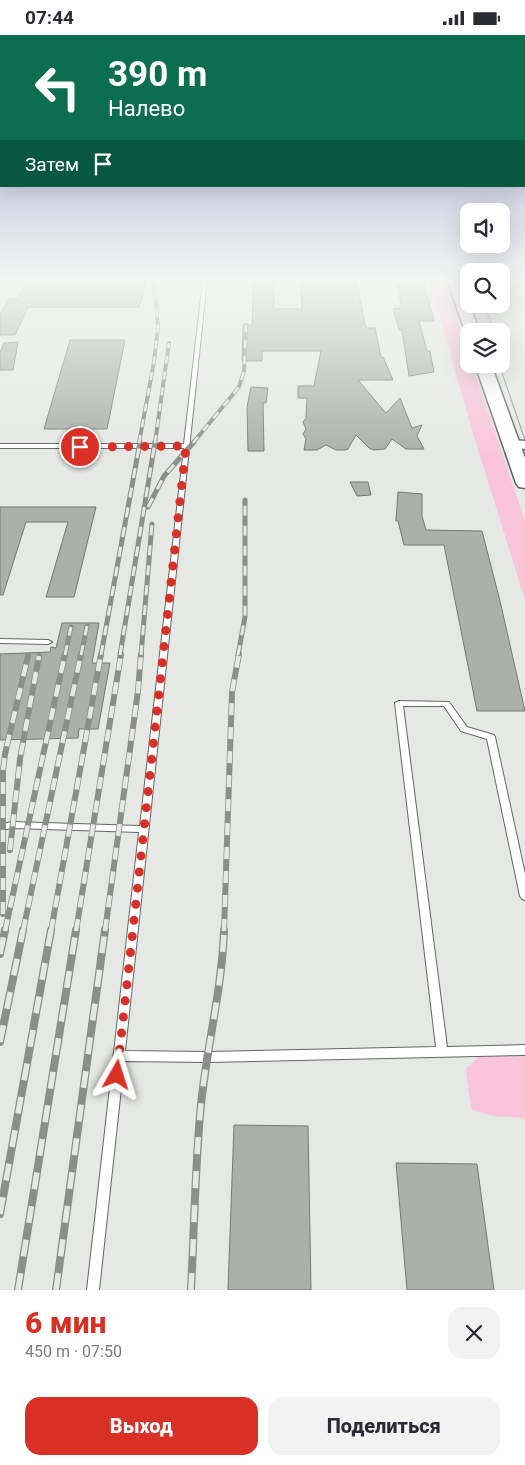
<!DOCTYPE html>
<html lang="ru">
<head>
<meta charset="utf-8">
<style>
	:root { --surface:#fff; --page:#f2f2f3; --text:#2b2b33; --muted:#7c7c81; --accent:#d93025 }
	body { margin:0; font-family:Roboto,sans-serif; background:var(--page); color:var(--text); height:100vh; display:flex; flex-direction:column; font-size:19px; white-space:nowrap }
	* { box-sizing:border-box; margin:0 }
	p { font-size:16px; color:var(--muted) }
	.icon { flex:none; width:28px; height:28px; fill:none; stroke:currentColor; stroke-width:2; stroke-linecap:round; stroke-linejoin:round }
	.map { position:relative; height:1255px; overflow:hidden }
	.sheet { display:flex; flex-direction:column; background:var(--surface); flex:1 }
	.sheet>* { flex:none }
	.banner { position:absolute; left:0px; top:0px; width:525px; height:152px; box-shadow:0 5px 20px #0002; background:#0b6e4f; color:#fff; overflow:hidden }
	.fabs { position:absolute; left:460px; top:168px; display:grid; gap:10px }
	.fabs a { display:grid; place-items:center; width:50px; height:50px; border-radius:10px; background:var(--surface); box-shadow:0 5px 20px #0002; font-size:25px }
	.pin { position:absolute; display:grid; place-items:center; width:42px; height:42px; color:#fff; margin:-21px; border:2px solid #fff; border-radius:50%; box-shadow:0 1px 5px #0007 }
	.me { position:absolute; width:55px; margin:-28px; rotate:6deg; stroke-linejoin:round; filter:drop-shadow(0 0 4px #0008) }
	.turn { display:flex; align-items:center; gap:18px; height:105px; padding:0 25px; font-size:22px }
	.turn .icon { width:65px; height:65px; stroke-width:2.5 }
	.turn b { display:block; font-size:35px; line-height:42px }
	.then { display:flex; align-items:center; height:48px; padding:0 25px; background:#0003; gap:10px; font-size:19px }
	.round { display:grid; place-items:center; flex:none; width:52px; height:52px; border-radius:15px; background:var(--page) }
	.overview { display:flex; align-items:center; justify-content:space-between; height:85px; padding:0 25px }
	h1 { font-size:30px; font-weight:800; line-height:38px; color:var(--accent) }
	.primary-button { display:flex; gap:10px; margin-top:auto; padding:10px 25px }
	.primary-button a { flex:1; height:58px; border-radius:15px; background:var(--accent); color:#fff; font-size:20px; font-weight:800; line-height:58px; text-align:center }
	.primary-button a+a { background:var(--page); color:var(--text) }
	.status { display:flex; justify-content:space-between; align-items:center; height:35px; padding:0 25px; background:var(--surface); direction:ltr }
	.status svg { height:14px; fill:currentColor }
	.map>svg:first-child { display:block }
	.green { fill:#fac5da }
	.building { fill:#adafac; stroke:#767875 }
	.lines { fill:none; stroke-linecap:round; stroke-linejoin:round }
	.lane-casing { stroke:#646764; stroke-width:2 }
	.street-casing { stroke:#646764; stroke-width:3 }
	.secondary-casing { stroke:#646764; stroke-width:3 }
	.lane { fill:#fff; fill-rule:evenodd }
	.street { fill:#fff; fill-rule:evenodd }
	.secondary { fill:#fff; fill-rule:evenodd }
	.tram { stroke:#8c8e8c; stroke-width:1 }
	.rail-far3-casing { stroke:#8c8e8c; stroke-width:4 }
	.rail-far2-casing { stroke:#8c8e8c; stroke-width:5 }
	.rail-far1-casing { stroke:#8c8e8c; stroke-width:6 }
	.rail-casing { stroke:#8c8e8c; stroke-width:8 }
	.rail-far3 { stroke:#e5e8e5; stroke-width:2.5; stroke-dasharray:8; stroke-linecap:butt }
	.rail-far2 { stroke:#e5e8e5; stroke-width:3; stroke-dasharray:10; stroke-linecap:butt }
	.rail-far1 { stroke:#e5e8e5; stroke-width:4.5; stroke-dasharray:12; stroke-linecap:butt }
	.rail { stroke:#e5e8e5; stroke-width:5.5; stroke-dasharray:17; stroke-linecap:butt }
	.route { stroke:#d93025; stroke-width:9; stroke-dasharray:0 16.2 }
</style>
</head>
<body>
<div class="status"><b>07:44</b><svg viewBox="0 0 49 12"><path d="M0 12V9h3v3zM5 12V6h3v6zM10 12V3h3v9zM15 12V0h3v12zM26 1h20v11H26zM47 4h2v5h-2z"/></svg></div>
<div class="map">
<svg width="525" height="1255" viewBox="0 0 525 1255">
	<rect width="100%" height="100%" fill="#e5e8e5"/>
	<path class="green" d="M429 245H445L469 319V329H472L525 486V565L472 395Z
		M479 1021H525V1083L492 1081 471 1074 466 1034Z"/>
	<path class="building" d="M27 245H83L82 249H119L120 245H147L139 272H28L15 300H0V280L8 264H18Z
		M301 245 356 246 366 293H375L381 322H383L393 345H358L386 378 400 363 412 393 422 390 417 401 424 414H406L392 404 385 414 373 415 369 413 356 400 348 414 345 415H336L326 410 317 415H304L306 404 303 399 306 394 303 387 306 383 307 363H298V351H314L321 316H262V326H242L243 290H252L254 246H274V274H302Z
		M397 248H424L434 286H419L427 316H430L434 337 409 341 402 295H399L393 274 402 273Z
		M70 305H125L107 394H44Z
		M18 307 13 335H0V318L4 308Z
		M251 352 268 353 266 368H263L264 416H248L247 372Z
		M350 447H368L371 460 357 461Z
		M398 457 422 459V481L426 495 482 496 500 566 525 676H477L444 510H404L398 486H396Z
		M0 472H96L74 562H46L68 487H26L3 560H0Z
		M62 588H99L92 628H110L98 694H79L78 703 0 705V619L50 617 51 612 56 613Z
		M234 1090 308 1091 311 1255H228Z
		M396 1128 477 1129 494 1255H407Z"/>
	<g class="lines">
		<defs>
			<path id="lane" d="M203 245H207L125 1016 207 1017 436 1012 395 668 399 666 449 667 467 692 494 700 495 702 525 839V865L522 864 520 861 487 704 461 696 444 671H403L447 1012 525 1010V1020L207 1027 124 1026 99 1255H87L139 797 13 793 0 795V789L13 787 140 791 184 413H0V409H184Z
				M0 604 48 605 52 607 48 609 0 608Z"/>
			<path id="street" d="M511 405 525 406V414L507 412 505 409Z"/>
			<path id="secondary" d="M447 245H461L479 296H469V300L465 296Z
				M475 329H491L525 423V453L519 452 516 448Z"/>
		</defs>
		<use href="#lane" class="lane-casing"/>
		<use href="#street" class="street-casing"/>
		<use href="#secondary" class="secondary-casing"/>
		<use href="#lane" class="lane"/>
		<use href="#street" class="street"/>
		<use href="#secondary" class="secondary"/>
		<path class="tram" d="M484 269 494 296
			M501 317 507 335
			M499 329 525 405"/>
		<defs>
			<path id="rail-far3" d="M139 408 154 327 158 292 154 245
				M155 408 169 308
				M193 408 239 352 244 336 246 290"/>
			<path id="rail-far2" d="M148 472 164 441 194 407
				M65 620 71 592
				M81 620 87 591
				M101 620 140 407
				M120 620 155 407
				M141 620 152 489
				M238 620 245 582V465"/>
			<path id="rail-far1" d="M10 815 20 724 39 621
				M3 879V736L5 719 28 621
				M5 896 65 619
				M23 896 81 619
				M51 896 101 619
				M76 896 121 619
				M105 896 138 656 141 619
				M224 896 232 657 239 619"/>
			<path id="rail" d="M0 919 5 895
				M0 1007 23 895
				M0 1179 51 895
				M18 1255 76 895
				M56 1255 105 895
				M191 1255C194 1197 195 1138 200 1080 205 1018 222 957 224 895"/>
		</defs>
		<use href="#rail-far3" class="rail-far3-casing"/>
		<use href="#rail-far2" class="rail-far2-casing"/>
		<use href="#rail-far1" class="rail-far1-casing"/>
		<use href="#rail" class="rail-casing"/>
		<use href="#rail-far3" class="rail-far3"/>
		<use href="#rail-far2" class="rail-far2"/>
		<use href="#rail-far1" class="rail-far1"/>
		<use href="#rail" class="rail"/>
	</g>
	<linearGradient id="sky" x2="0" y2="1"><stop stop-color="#9b9ac8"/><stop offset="0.58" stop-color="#f3f5f3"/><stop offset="1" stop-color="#f3f5f3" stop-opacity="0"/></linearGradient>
	<rect width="525" height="420" fill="url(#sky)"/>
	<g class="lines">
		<path class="route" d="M80 412 186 411 117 1040"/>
	</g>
</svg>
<div class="fabs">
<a><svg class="icon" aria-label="sound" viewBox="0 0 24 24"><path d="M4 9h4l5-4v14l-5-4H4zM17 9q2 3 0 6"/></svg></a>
<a><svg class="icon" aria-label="search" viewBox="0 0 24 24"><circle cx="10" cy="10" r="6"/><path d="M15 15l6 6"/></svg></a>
<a><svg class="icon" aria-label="layers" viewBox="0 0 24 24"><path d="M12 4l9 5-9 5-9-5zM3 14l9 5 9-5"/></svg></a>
</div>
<div class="pin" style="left:80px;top:412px;background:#d93025"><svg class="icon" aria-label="arrive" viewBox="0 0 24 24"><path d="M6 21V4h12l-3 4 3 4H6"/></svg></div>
<svg class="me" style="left:117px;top:1040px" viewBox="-20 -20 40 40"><path d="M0-17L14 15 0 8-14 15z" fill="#d93025" stroke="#fff" stroke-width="4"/></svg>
<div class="banner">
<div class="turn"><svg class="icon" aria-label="left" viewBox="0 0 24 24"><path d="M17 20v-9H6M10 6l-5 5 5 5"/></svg><div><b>390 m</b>Налево</div></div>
<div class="then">Затем<svg class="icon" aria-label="arrive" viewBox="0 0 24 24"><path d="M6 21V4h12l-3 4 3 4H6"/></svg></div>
</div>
</div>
<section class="sheet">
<div class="overview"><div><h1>6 мин</h1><p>450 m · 07:50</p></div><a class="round"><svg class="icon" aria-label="close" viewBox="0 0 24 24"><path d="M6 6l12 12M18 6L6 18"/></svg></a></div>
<div class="primary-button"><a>Выход</a><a>Поделиться</a></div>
</section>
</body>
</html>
